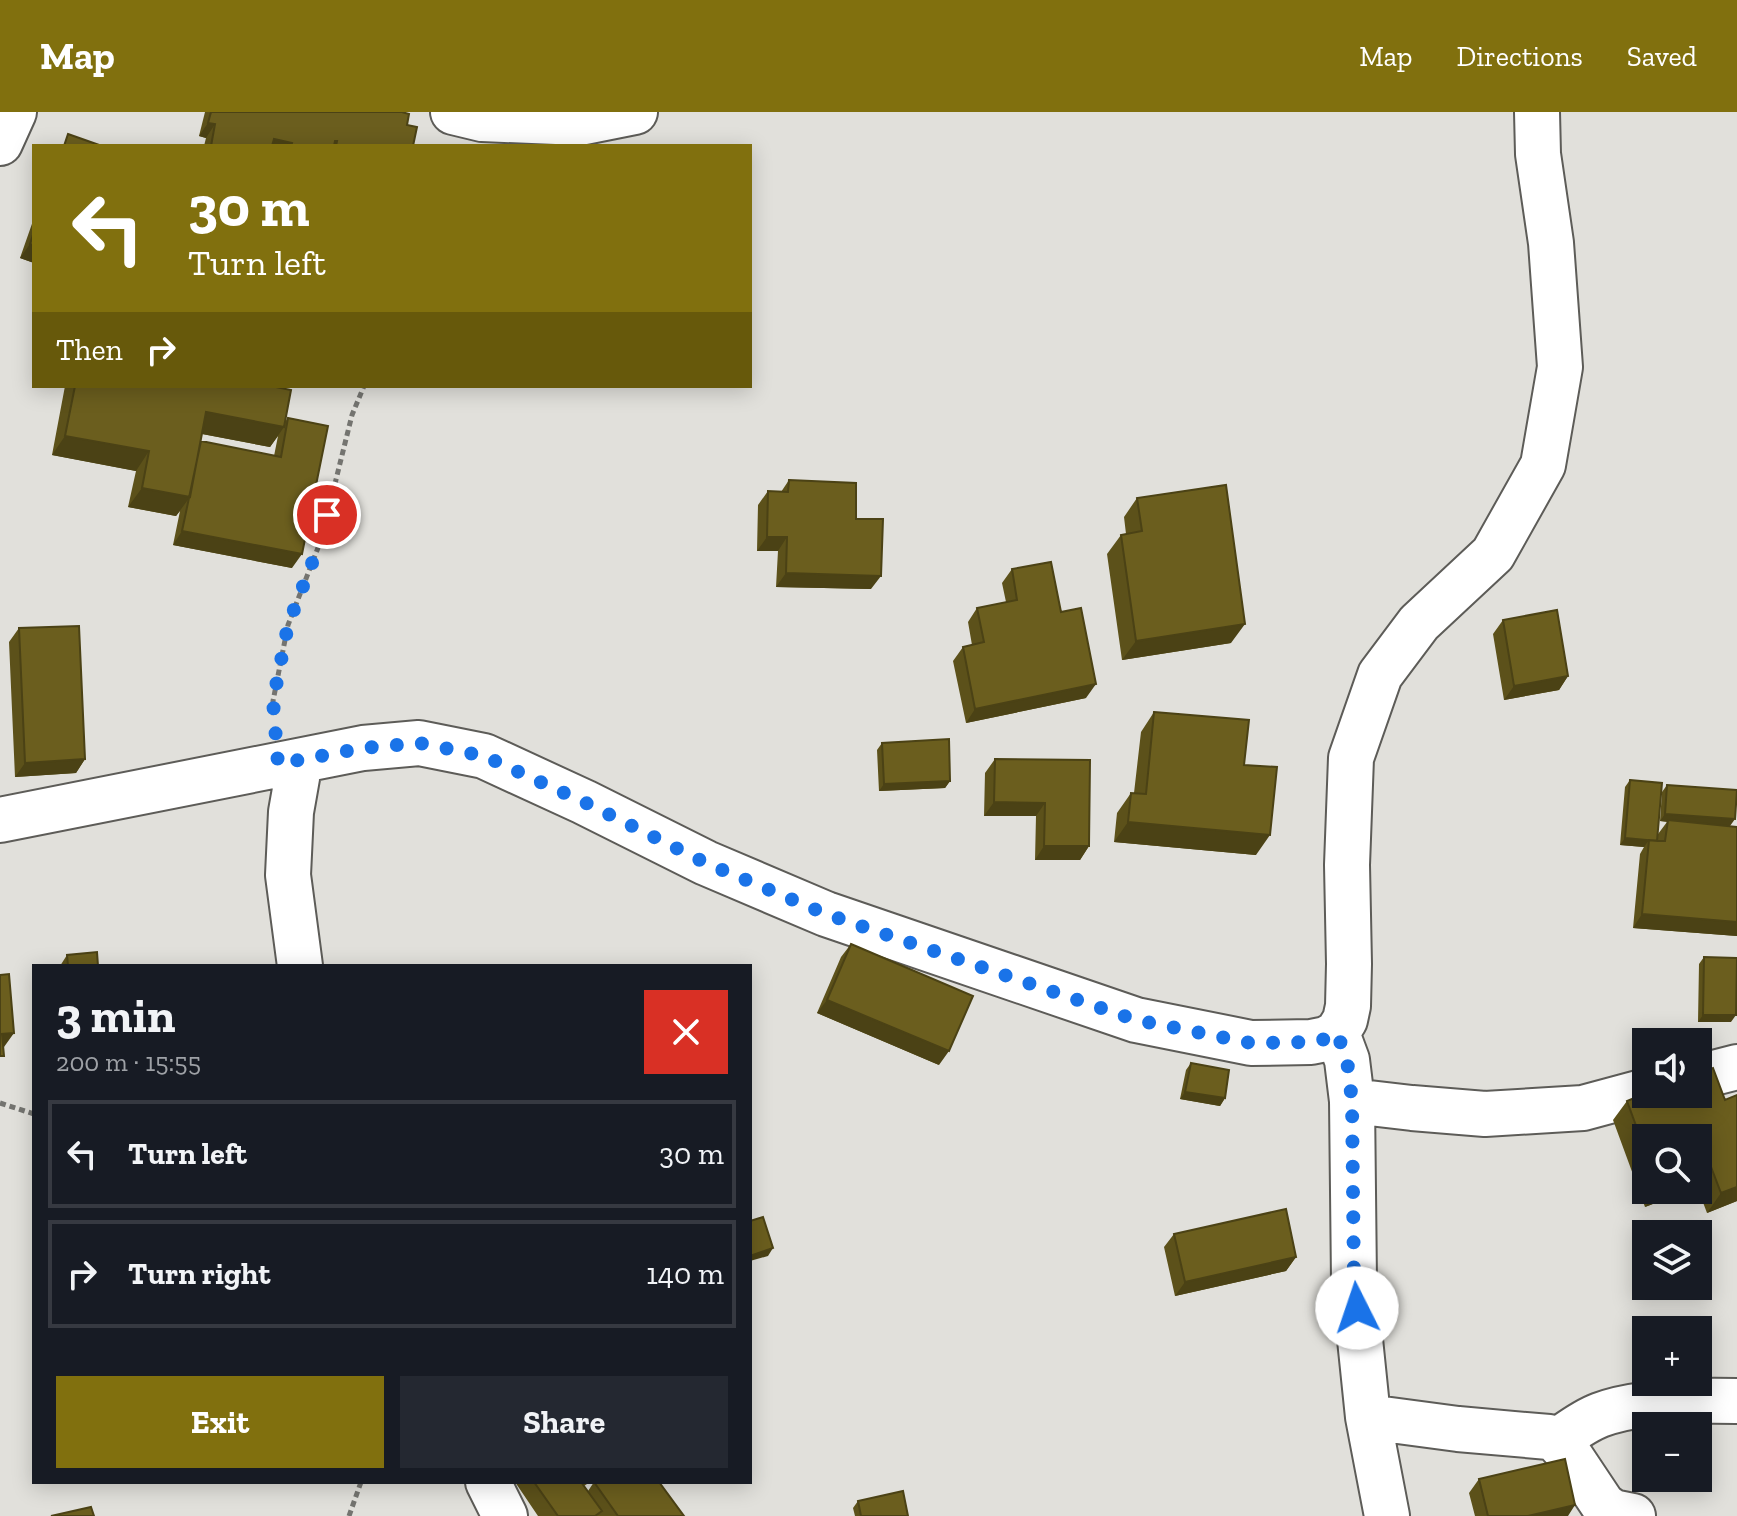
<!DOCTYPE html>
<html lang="en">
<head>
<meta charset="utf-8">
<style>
	:root { --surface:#171b24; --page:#242831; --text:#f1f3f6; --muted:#9ea1a6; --line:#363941; --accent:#81700e }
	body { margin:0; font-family:"Zilla Slab",serif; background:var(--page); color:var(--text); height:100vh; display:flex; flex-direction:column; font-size:30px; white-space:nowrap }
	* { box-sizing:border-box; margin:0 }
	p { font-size:26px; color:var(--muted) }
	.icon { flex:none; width:44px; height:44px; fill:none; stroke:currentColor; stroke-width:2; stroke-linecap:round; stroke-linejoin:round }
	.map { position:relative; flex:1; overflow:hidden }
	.sheet { position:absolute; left:32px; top:852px; width:720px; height:520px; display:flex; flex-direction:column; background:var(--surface); border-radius:0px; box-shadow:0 4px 20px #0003 }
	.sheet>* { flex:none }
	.top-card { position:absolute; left:32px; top:32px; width:720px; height:244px; border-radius:0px; box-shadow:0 4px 20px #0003; background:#81700e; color:#fff; overflow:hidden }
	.fabs { position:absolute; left:1632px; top:916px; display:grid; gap:16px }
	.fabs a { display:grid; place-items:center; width:80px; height:80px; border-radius:0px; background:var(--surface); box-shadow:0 4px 20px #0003; font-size:40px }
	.pin { position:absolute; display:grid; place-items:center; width:68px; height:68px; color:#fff; margin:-34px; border:4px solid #fff; border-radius:50%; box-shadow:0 2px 8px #0007 }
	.me { position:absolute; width:88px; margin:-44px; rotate:356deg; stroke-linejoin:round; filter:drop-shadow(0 0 6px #0008) }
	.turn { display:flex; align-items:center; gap:28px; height:168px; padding:0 24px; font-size:36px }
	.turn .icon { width:104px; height:104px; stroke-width:2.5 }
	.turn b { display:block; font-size:56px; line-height:68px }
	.then { display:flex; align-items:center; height:76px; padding:0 24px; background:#0003; gap:16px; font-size:30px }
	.round { display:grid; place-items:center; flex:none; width:84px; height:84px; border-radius:0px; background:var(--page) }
	.headline { display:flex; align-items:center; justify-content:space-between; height:136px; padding:0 24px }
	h1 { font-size:48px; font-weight:700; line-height:60px }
	.action { display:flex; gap:16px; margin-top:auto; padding:16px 24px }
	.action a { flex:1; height:92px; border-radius:0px; background:var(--accent); color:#fff; font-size:32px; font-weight:700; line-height:92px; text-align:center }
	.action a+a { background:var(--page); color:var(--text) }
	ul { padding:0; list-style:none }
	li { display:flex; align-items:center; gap:24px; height:108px; margin:0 16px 12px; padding:0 8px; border:4px solid var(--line); border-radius:0px }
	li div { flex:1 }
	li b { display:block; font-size:30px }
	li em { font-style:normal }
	header { display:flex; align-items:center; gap:48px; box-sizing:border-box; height:112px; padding:0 40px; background:var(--accent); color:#fff }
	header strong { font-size:38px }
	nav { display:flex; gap:44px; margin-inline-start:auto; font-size:28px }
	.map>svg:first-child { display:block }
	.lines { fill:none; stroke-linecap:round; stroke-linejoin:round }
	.minor-casing { stroke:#5d5c58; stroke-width:48 }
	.path { stroke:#747470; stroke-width:5; stroke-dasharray:6 4; stroke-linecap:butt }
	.minor { stroke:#fff; stroke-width:44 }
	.wall { fill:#5c511a; fill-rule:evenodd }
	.shaded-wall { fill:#4b4215 }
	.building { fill:#6b5e1e; stroke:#4b4215; stroke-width:2 }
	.route { stroke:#1a73e8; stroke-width:14; stroke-dasharray:0 25.2 }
</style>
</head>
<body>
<header>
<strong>Map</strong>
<nav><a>Map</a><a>Directions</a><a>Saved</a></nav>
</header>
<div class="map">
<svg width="1737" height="1404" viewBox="0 0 1737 1404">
	<rect width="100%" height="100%" fill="#e1e0db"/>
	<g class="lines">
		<defs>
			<path id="minor" d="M453 0 482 7 580 11 635 0
				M0 31 14 0
				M0 708 363 636 419 631 484 644 584 690 706 751 826 802 1136 908 1251 931 1311 930 1326 927 1337 921 1345 908 1348 894 1349 852 1347 753 1351 646 1380 563 1419 511 1493 442 1543 353 1560 255 1551 131 1538 42 1537 0
				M300 854 288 763 291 700 300 649
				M1337 921 1347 948 1352 989 1354 1169 1368 1305 1387 1404
				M1698 965 1737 955
				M1352 989 1412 996 1485 1002 1583 996 1646 979
				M1368 1305 1458 1317 1549 1325 1557 1329 1569 1342 1603 1393 1613 1400 1633 1404
				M1557 1329C1570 1320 1584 1309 1600 1303 1637 1289 1697 1288 1737 1289
				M488 1370 505 1404"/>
		</defs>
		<use href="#minor" class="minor-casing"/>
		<path class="path" d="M274 603 273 589 288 513 321 428 352 303 364 274
			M0 991 34 1002
			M349 1404 361 1370"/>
		<use href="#minor" class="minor"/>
	</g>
	<path class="wall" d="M205 0H402L413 34H204L206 26 199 24Z
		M34 106V151L20 146Z
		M65 274H271L285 310 288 306 292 456 173 433 180 399 176 404 128 395 136 359 52 343ZM202 322 270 335 278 324 274 344 201 329Z
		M789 368 856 407 871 477 776 475 778 439H757L758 393 768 379 781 380Z
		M1137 386 1231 531 1122 548 1107 442 1121 423 1126 422 1124 405Z
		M1012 457 1061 500 1086 586 966 611 953 549 963 535 972 533 968 510 977 496 1006 490 1002 471Z
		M1503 508 1568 564 1559 578 1504 588 1493 522Z
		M19 516 85 647 76 661 15 665 9 530Z
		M1154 600 1244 653 1256 743 1114 730 1117 701 1131 681H1134L1141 620Z
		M882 631 950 669 945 676 879 679 877 638Z
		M995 647 1090 648 1089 734 1080 748H1035L1036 704H984L985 661Z
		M1630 668 1656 729 1658 722 1667 710 1660 709 1662 680 1667 673 1730 714 1737 715V824L1633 816 1640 742 1644 735 1620 733 1625 675Z
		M851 832 939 953 817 901 841 845Z
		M67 843 98 854H60Z
		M1704 845 1731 910H1698L1699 852Z
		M1191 951 1225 986 1220 994 1180 987 1186 958Z
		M1737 983V1089L1707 1101 1698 1077V1026H1646V1078H1689L1645 1095 1613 1008 1627 989 1725 988Z
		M1174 1122 1296 1145 1286 1159 1175 1184 1164 1135Z
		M1479 1367 1568 1404H1475L1469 1381Z
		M515 1370H590L584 1374 588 1379 594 1370 684 1404H538Z
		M858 1389 908 1404H855L853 1396Z"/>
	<path class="shaded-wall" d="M208 11 215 12 206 26 199 24Z
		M274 27 292 31 290 34H268Z
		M30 132 34 134V151L20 146Z
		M206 300 284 315 270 335 192 320Z
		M65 324 149 339 136 359 52 343Z
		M142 376 190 385 176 404 128 395Z
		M182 419 302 442 292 456 173 433Z
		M767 425H787L778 439H757Z
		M786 461 881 464 871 477 776 475Z
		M1245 512 1231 531 1122 548 1136 529Z
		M1568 564 1559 578 1504 588 1514 574Z
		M1096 572 1086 586 966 611 975 597Z
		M85 647 76 661 15 665 25 651Z
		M950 669 945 676 879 679 884 672Z
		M994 690 1045 691 1036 704H984Z
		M1665 702 1735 707 1730 714 1660 709Z
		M1128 710 1270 723 1256 743 1114 730Z
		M1625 726 1657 729 1649 728 1644 735 1620 733Z
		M1044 734H1089L1080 748H1035Z
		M1642 802 1737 810V824L1633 816Z
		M827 888 949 939 939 953 817 901Z
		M1703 903H1736L1731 910H1698Z
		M14 921 4 935 0 936 2 922Z
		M1185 980 1225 986 1220 994 1180 987Z
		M1711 1055 1698 1074V1060Z
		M1737 1075V1089L1707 1101 1721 1081Z
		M1657 1078H1689L1645 1095Z
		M773 1136 768 1144 750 1149V1144Z
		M1296 1145 1286 1159 1175 1184 1185 1170Z
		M1575 1393 1568 1404H1528Z"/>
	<path class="building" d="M211 0H402L409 2 407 13 417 15 413 34H336L337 29H335L334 34H291L292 31 274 27 272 34H211L215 12 208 11Z
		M68 22 102 34H64Z
		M34 120V134L30 132Z
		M75 274H271L291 278 284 315 206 300 190 385 142 376 149 339 65 324Z
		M288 306 328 314 302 442 182 419 201 329 281 345Z
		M789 368 856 371V407H883L881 464 786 461 787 425H767L768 379 788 380Z
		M1226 373 1245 512 1136 529 1121 423 1142 419 1137 386Z
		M1051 450 1061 500 1081 496 1096 572 975 597 963 535 984 530 977 496 1017 488 1012 457Z
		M1557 498 1568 564 1514 574 1503 508Z
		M79 514 85 647 25 651 19 516Z
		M1154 600 1249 608 1244 653 1277 655 1270 723 1128 710 1131 681 1146 682Z
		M949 627 950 669 884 672 882 631Z
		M995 647 1090 648 1089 734H1044L1045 691 994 690Z
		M1630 668 1662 671 1657 729 1625 726Z
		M1667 673 1737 678 1735 707 1665 702Z
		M1668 708 1737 715V810L1642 802 1649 728 1665 729Z
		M851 832 973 884 949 939 827 888Z
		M97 840 98 854H68L67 843Z
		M1704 845 1737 846 1736 903H1703Z
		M9 862 14 921 2 922 4 944H0V863Z
		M1191 951 1229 958 1225 986 1185 980Z
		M1713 956 1725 988 1737 983V1075L1721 1081 1711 1055 1698 1060V1026H1646V1041L1627 989 1646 981 1698 982V962Z
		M1286 1097 1296 1145 1185 1170 1174 1122Z
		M763 1105 773 1136 750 1144V1109Z
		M1565 1347 1575 1393 1528 1404H1488L1479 1367Z
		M534 1370H581L602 1399 595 1404H558Z
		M594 1370H659L684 1404H618Z
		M903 1379 908 1404H861L858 1389Z
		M91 1395 94 1404H51Z"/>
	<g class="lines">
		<path class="route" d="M327 403 321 428 288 513 278 564 273 589 278 652 363 636 419 631 484 644 584 690 706 751 826 802 1136 908 1251 931 1311 930 1326 927 1337 921 1347 948 1352 989 1354 1169 1357 1196"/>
	</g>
</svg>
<div class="fabs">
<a><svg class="icon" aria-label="sound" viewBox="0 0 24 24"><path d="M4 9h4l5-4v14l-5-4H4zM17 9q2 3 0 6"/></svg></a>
<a><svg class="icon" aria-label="search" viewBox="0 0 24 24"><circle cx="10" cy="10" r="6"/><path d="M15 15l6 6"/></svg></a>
<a><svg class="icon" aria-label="layers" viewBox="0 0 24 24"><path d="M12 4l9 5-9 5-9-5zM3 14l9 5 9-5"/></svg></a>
<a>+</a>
<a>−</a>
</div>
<div class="pin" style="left:327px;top:403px;background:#d93025"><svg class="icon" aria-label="arrive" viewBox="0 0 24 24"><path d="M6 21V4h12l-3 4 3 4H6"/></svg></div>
<svg class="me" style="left:1357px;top:1196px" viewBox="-20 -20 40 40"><circle r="19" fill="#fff"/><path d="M0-13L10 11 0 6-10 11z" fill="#1a73e8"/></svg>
<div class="top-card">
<div class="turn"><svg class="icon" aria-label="left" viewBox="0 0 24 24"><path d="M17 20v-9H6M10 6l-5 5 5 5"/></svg><div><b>30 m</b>Turn left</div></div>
<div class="then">Then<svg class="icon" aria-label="right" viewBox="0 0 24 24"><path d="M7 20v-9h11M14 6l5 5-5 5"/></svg></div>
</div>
<section class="sheet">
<div class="headline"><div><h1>3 min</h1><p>200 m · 15:55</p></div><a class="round" style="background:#d93025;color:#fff"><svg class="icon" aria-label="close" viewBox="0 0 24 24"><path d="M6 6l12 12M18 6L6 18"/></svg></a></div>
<ul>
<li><svg class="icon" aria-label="left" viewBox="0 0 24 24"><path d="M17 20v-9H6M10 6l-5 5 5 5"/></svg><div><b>Turn left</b></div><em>30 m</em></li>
<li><svg class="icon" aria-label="right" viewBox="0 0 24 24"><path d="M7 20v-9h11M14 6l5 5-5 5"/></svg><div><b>Turn right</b></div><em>140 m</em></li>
</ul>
<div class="action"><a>Exit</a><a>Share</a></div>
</section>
</div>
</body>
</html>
